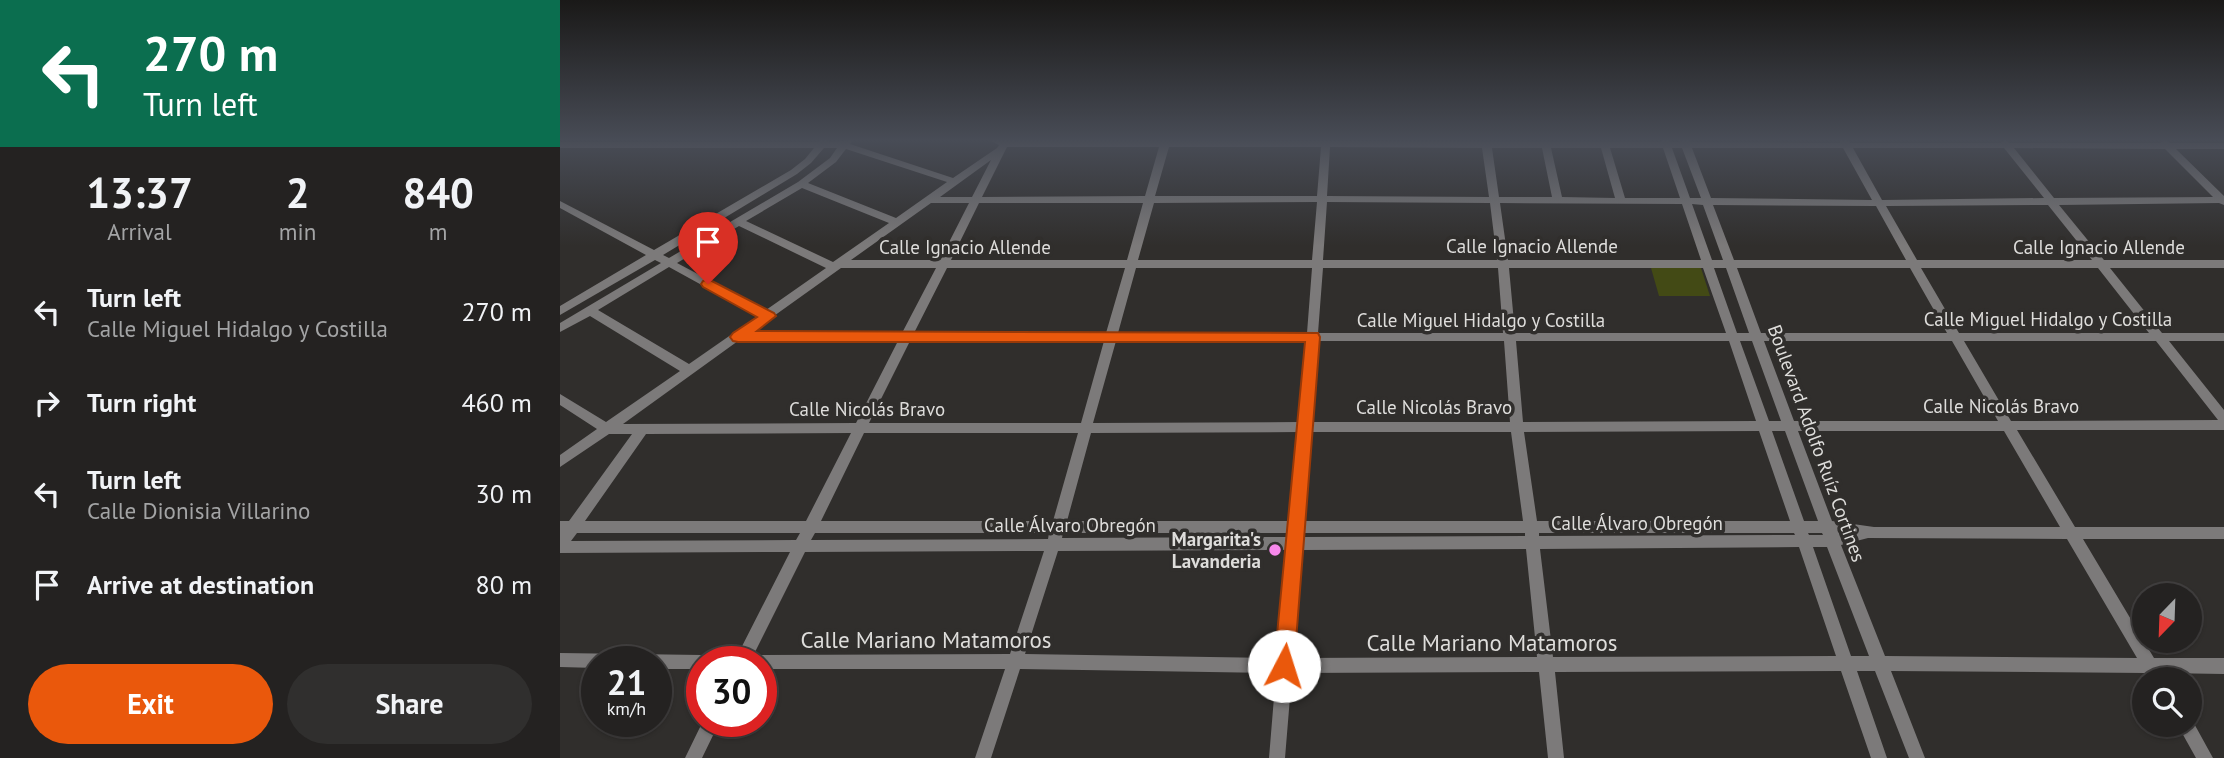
<!DOCTYPE html>
<html lang="en">
<head>
<meta charset="utf-8">
<style>
	:root { --surface:#242221; --page:#302f2e; --text:#f1f3f6; --muted:#a3a4a5; --line:#413f3f; --accent:#ea580c }
	body { margin:0; font-family:"PT Sans",sans-serif; background:var(--page); color:var(--text); height:100vh; display:flex; flex-direction:column; font-size:26px; white-space:nowrap }
	* { box-sizing:border-box; margin:0 }
	p { font-size:23px; color:var(--muted) }
	.icon { flex:none; width:38px; height:38px; fill:none; stroke:currentColor; stroke-width:2; stroke-linecap:round; stroke-linejoin:round }
	.map { position:relative; flex:1; overflow:hidden }
	.side { display:flex; flex-direction:column; background:var(--surface); width:560px }
	.side>* { flex:none }
	.banner { background:#0b6e4f; color:#fff; overflow:hidden }
	.needle { width:46px; rotate:203deg }
	.buttons { position:absolute; left:1572px; top:583px; display:grid; gap:14px }
	.buttons a { display:grid; place-items:center; width:70px; height:70px; border-radius:50%; background:var(--surface); box-shadow:0 2px 5px #0004,0 0 0 2px var(--line); font-size:35px }
	.speed { position:absolute; left:21px; top:646px; display:flex; gap:14px; font-size:35px; font-weight:700; text-align:center }
	.speed>* { display:grid; place-content:center; width:91px; height:91px; border-radius:50%; background:var(--surface); box-shadow:0 2px 5px #0004,0 0 0 2px var(--line); line-height:1 }
	.speed small { font-size:18px; font-weight:400 }
	.speed .limit { border:10px solid #d22; background:#fff; color:#111 }
	.pin { position:absolute; display:grid; place-items:center; width:60px; height:60px; color:#fff; margin:-72px -30px; border-radius:50% 50% 50% 0; rotate:-45deg; box-shadow:0 0 7px #0007 }
	.pin .icon { rotate:45deg }
	.me { position:absolute; width:77px; margin:-38px; rotate:5deg; stroke-linejoin:round; filter:drop-shadow(0 0 5px #0008) }
	.turn { display:flex; align-items:center; gap:24px; height:147px; padding:0 28px; font-size:32px }
	.turn .icon { width:91px; height:91px; stroke-width:2.5 }
	.turn b { display:block; font-size:49px; line-height:60px }
	.eta { display:flex; justify-content:space-evenly; align-items:center; height:119px; text-align:center }
	.eta b { font-size:42px; font-weight:700; line-height:49px }
	.action { display:flex; gap:14px; margin-top:auto; padding:14px 28px }
	.action a { flex:1; height:80px; border-radius:42px; background:var(--accent); color:#fff; font-size:28px; font-weight:700; line-height:80px; text-align:center }
	.action a+a { background:var(--page); color:var(--text) }
	ul { padding:0; list-style:none }
	li { display:flex; align-items:center; gap:21px; height:91px; padding:0 28px }
	li div { flex:1 }
	li b { display:block; font-size:26px }
	li em { font-style:normal }
	main { display:flex; flex:1; min-height:0 }
	.map>svg:first-child { display:block }
	.green { fill:#434a15 }
	.lines { fill:none; stroke-linecap:round; stroke-linejoin:round }
	.minor { fill:#7c7a7a; fill-rule:evenodd }
	.route { fill:#ea580c; stroke:#983908; stroke-width:2 }
	.poi-dot { fill:#f788eb; stroke:#302e2c; stroke-width:2.5 }
	.labels { text-anchor:middle; dominant-baseline:central; stroke-width:7; stroke-linejoin:round; paint-order:stroke }
	.street-label { font-size:19px; fill:#dedddb; stroke:#302e2c }
	.poi-label { font-size:19px; font-weight:bold; fill:#dedddb; stroke:#302e2c; text-anchor:end }
	.near-street-label { font-size:23px; fill:#dedddb; stroke:#302e2c }
</style>
</head>
<body>
<main>
<section class="side">
<div class="banner">
<div class="turn"><svg class="icon" aria-label="left" viewBox="0 0 24 24"><path d="M17 20v-9H6M10 6l-5 5 5 5"/></svg><div><b>270 m</b>Turn left</div></div>
</div>
<div class="eta">
<div><b>13:37</b><p>Arrival</p></div>
<div><b>2</b><p>min</p></div>
<div><b>840</b><p>m</p></div>
</div>
<ul>
<li><svg class="icon" aria-label="left" viewBox="0 0 24 24"><path d="M17 20v-9H6M10 6l-5 5 5 5"/></svg><div><b>Turn left</b><p>Calle Miguel Hidalgo y Costilla</p></div><em>270 m</em></li>
<li><svg class="icon" aria-label="right" viewBox="0 0 24 24"><path d="M7 20v-9h11M14 6l5 5-5 5"/></svg><div><b>Turn right</b></div><em>460 m</em></li>
<li><svg class="icon" aria-label="left" viewBox="0 0 24 24"><path d="M17 20v-9H6M10 6l-5 5 5 5"/></svg><div><b>Turn left</b><p>Calle Dionisia Villarino</p></div><em>30 m</em></li>
<li><svg class="icon" aria-label="arrive" viewBox="0 0 24 24"><path d="M6 21V4h12l-3 4 3 4H6"/></svg><div><b>Arrive at destination</b></div><em>80 m</em></li>
</ul>
<div class="action"><a>Exit</a><a>Share</a></div>
</section>
<div class="map">
<svg width="1664" height="758" viewBox="0 0 1664 758">
	<rect width="100%" height="100%" fill="#302e2c"/>
	<path class="green" d="M1091 268H1141L1150 296H1099Z"/>
	<g class="lines">
		<path class="minor" d="M261 140H269V142L293 140 290 144 393 178 437 148 439 145 429 140 1101 142V140H1109L1110 142H1120L1119 140H1129L1130 142 1280 143V140H1288L1290 143H1440L1445 140 1450 143H1600L1605 140 1610 143H1664V149H1616L1664 196V205L1659 203 1499 205 1544 260H1664V268H1550L1602 333H1664V341H1609L1664 410V430H1457L1515 527H1664V539H1523L1594 658H1664V674L1603 673 1606 679H1589L1586 673 1331 671 1365 758H1349L1315 671H1297L1327 758H1311L1281 671 995 672 1004 758H988L979 672 732 673 725 758H709L716 673 460 669 431 758H415L445 669H201V662H193L195 657 201 655 450 654 484 551 245 552 190 662H174L230 552 0 553V521H9L72 434H49L0 467V455L37 429 0 405V394L46 422 120 371 30 316 0 332V323L101 263 95 260 0 315V306L86 255 0 208V201L94 250 231 170 245 159 254 148H0V142H259ZM447 147H599L585 196 422 197ZM609 147H761L757 196H595ZM770 147 922 148 929 197 767 196ZM264 148H277L270 158 238 182 109 258 103 255 237 174 251 163ZM932 148H982L992 197H939ZM991 148H1041L1055 198 1002 197ZM1050 148H1103L1120 198H1065ZM1112 148H1122L1141 198H1130ZM1132 148H1283L1312 200 1151 198ZM1293 148H1444L1484 198 1322 200ZM1454 148 1605 149 1653 197 1494 198ZM286 149 387 182 336 218 248 183 276 162ZM431 160 412 197H380ZM242 188 329 223 273 262 186 221ZM757 202 752 260H578L594 203ZM767 202 930 203 937 260H763ZM371 203H409L380 260H291ZM419 203H583L567 260H391ZM940 203 1122 204 1141 260H948ZM1132 204 1143 205 1163 260H1152ZM1153 205 1316 206 1346 260H1174ZM1488 205 1532 260H1357L1326 206ZM179 226 266 268 206 310 117 263ZM109 267 198 316 129 364 38 310ZM281 268H376L342 333H190ZM387 268H565L546 333H354ZM576 268H752L747 333H558ZM763 268H938L943 333H758ZM949 268H1143L1166 333H955ZM1154 268H1166L1189 333H1177ZM1177 268H1350L1387 333H1201ZM1361 268H1538L1589 333H1399ZM178 341H338L296 423 63 424ZM350 341H544L521 423H309ZM556 341H746L740 422 533 423ZM758 341H944L950 422H753ZM956 341H1169L1196 421 963 422ZM1180 341H1192L1221 421H1209ZM1204 341H1392L1438 421H1234ZM1404 341H1596L1658 420 1451 421ZM1199 431 1230 521H977L964 432ZM1212 431H1225L1258 521H1244ZM1238 431H1444L1500 527H1314L1272 521ZM739 432 731 521H507L531 433ZM752 432H951L963 521H745ZM291 433 246 521H25L86 434ZM304 433H518L493 521H261ZM17 533H240L236 540 11 541ZM255 533H489L488 539 251 540ZM503 533H730L729 537 502 538ZM744 533H965V536L743 537ZM979 533H1234L1235 535 979 536ZM1248 533H1262L1263 535H1249ZM1308 538 1507 539 1577 658 1325 656 1281 545ZM1239 547 1276 656 993 657 980 549ZM1253 547H1267L1309 656H1291ZM966 549 977 657 734 658 742 550ZM728 550 718 658 465 654 498 551Z
			M0 653 142 655 148 657 150 662H142V669H96V662H37V668L0 667Z
			M1629 718H1631L1653 758H1636L1617 724H1629Z
			M143 721H160L142 758H125Z"/>
	</g>
	<linearGradient id="sky" x2="0" y2="1"><stop stop-color="#1a1918"/><stop offset="0.57" stop-color="#484c56"/><stop offset="1" stop-color="#484c56" stop-opacity="0"/></linearGradient>
	<rect width="1664" height="246" fill="url(#sky)"/>
	<path class="route" d="M148 279 214 313 216 316 197 331 758 333 760 337 734 666 731 672 724 675 717 672 714 666 745 342H178L173 341 170 337 173 333 197 317 143 287 141 284 143 281Z"/>
	<circle class="poi-dot" cx="715" cy="550" r="7"/>
	<g class="labels">
		<g class="street-label">
			<text x="972" y="246">Calle Ignacio Allende</text>
			<text x="405" y="247">Calle Ignacio Allende</text>
			<text x="1539" y="247">Calle Ignacio Allende</text>
			<text x="1488" y="319">Calle Miguel Hidalgo y Costilla</text>
			<text x="921" y="320">Calle Miguel Hidalgo y Costilla</text>
			<text x="1441" y="406">Calle Nicolás Bravo</text>
			<text x="874" y="407">Calle Nicolás Bravo</text>
			<text x="307" y="409">Calle Nicolás Bravo</text>
			<text transform="translate(1257 443) rotate(70)">Boulevard Adolfo Ruíz Cortines</text>
			<text x="1077" y="523">Calle Álvaro Obregón</text>
			<text x="510" y="525">Calle Álvaro Obregón</text>
		</g>
		<g class="poi-label">
			<text x="701" y="539">Margarita's<tspan x="701" dy="22">Lavanderia</tspan></text>
		</g>
		<g class="near-street-label">
			<text x="366" y="639">Calle Mariano Matamoros</text>
			<text x="932" y="642">Calle Mariano Matamoros</text>
		</g>
	</g>
</svg>
<div class="buttons">
<a><svg class="needle" viewBox="-14 -14 28 28"><path d="M0-13l5 13h-10z" fill="#e53935"/><path d="M0 13l5-13h-10z" fill="#a3a4a5"/></svg></a>
<a><svg class="icon" aria-label="search" viewBox="0 0 24 24"><circle cx="10" cy="10" r="6"/><path d="M15 15l6 6"/></svg></a>
</div>
<div class="speed"><div>21<small>km/h</small></div><div class="limit">30</div></div>
<div class="pin" style="left:148px;top:284px;background:#d93025"><svg class="icon" aria-label="arrive" viewBox="0 0 24 24"><path d="M6 21V4h12l-3 4 3 4H6"/></svg></div>
<svg class="me" style="left:724px;top:666px" viewBox="-20 -20 40 40"><circle r="19" fill="#fff"/><path d="M0-13L10 11 0 6-10 11z" fill="#ea580c"/></svg>
</div>
</main>
</body>
</html>
